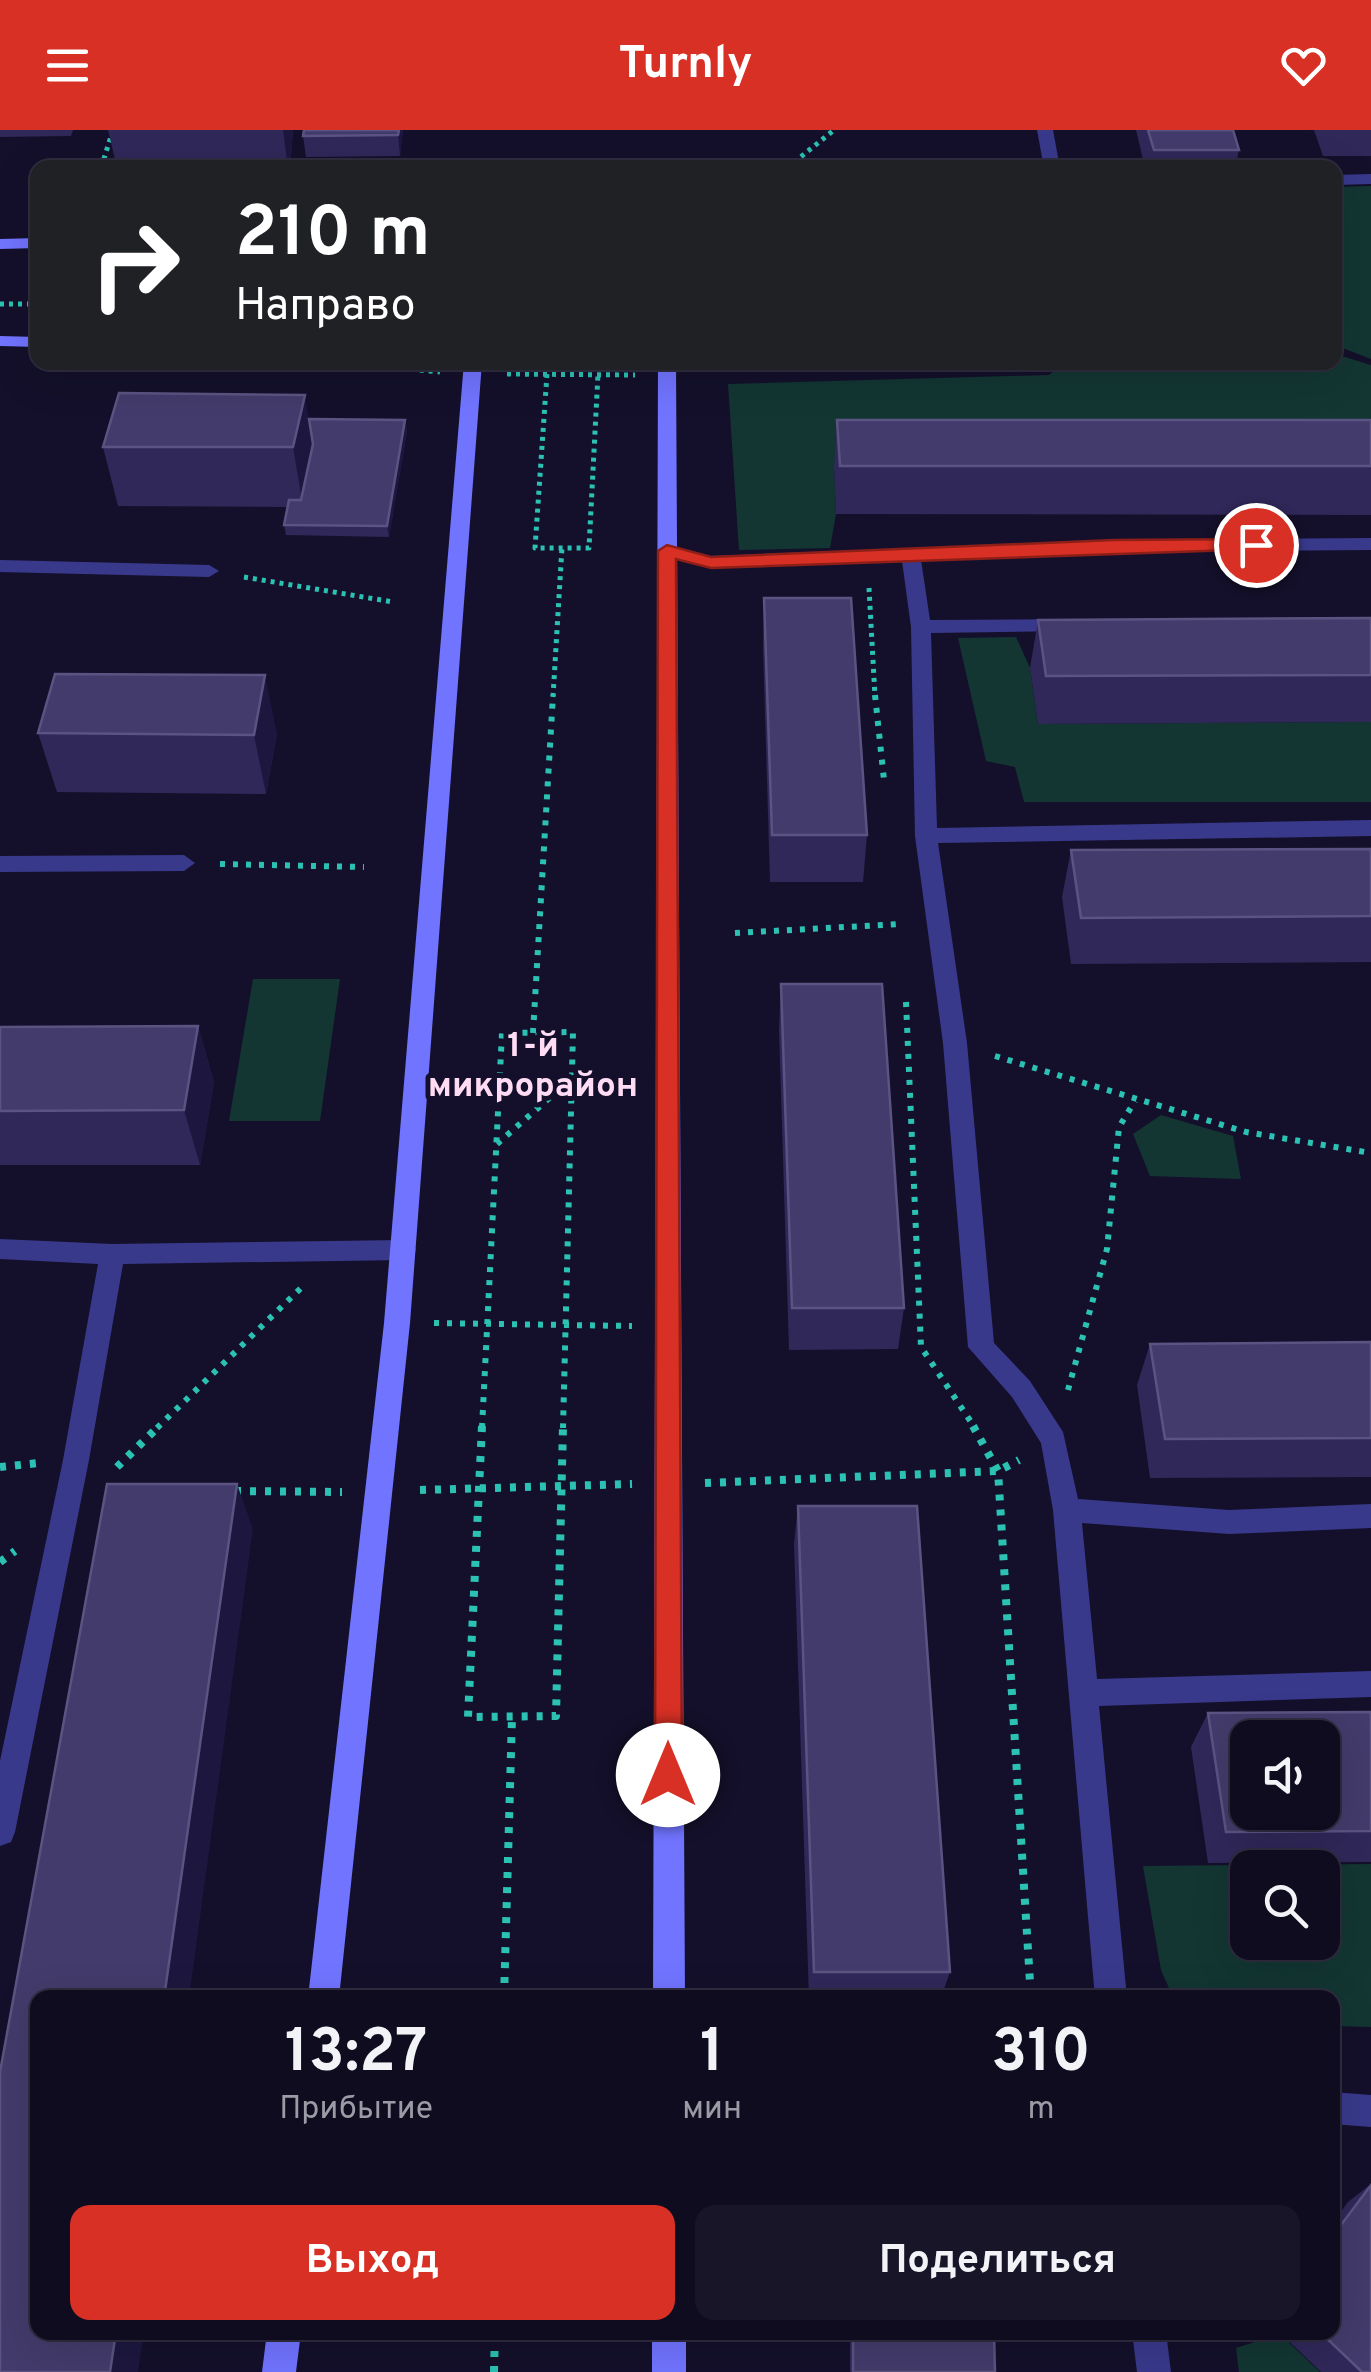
<!DOCTYPE html>
<html lang="ru">
<head>
<meta charset="utf-8">
<style>
	:root { --surface:#0f0c20; --page:#181529; --text:#f1f3f6; --muted:#9b9ba5; --line:#2f2c3e; --accent:#d93025 }
	body { margin:0; font-family:Overpass,sans-serif; background:var(--page); color:var(--text); height:100vh; display:flex; flex-direction:column; font-size:38px; white-space:nowrap }
	* { box-sizing:border-box; margin:0 }
	p { font-size:32px; color:var(--muted) }
	.icon { flex:none; width:55px; height:55px; fill:none; stroke:currentColor; stroke-width:2; stroke-linecap:round; stroke-linejoin:round }
	.map { position:relative; flex:1; overflow:hidden }
	.sheet { position:absolute; left:30px; top:1860px; width:1310px; height:350px; display:flex; flex-direction:column; background:var(--surface); border-radius:20px; box-shadow:0 10px 40px #0002,0 0 0 2px var(--line) }
	.sheet>* { flex:none }
	.guide { position:absolute; left:30px; top:30px; width:1312px; height:210px; border-radius:20px; box-shadow:0 10px 40px #0002,0 0 0 2px var(--line); background:#202124; color:#fff; overflow:hidden }
	.tools { position:absolute; left:1230px; top:1590px; display:grid; gap:20px }
	.tools a { display:grid; place-items:center; width:110px; height:110px; border-radius:20px; background:var(--surface); box-shadow:0 10px 40px #0002,0 0 0 2px var(--line); font-size:50px }
	.pin { position:absolute; display:grid; place-items:center; width:85px; height:85px; color:#fff; margin:-42px; border:5px solid #fff; border-radius:50%; box-shadow:0 2px 10px #0007 }
	.me { position:absolute; width:110px; margin:-55px; rotate:0deg; stroke-linejoin:round; filter:drop-shadow(0 0 8px #0008) }
	.turn { display:flex; align-items:center; gap:35px; height:210px; padding:0 40px; font-size:45px }
	.turn .icon { width:130px; height:130px; stroke-width:2.5 }
	.turn b { display:block; font-size:70px; line-height:85px }
	.eta { display:flex; justify-content:space-evenly; align-items:center; height:170px; text-align:center }
	.eta b { font-size:60px; font-weight:700; line-height:70px }
	.cta { display:flex; gap:20px; margin-top:auto; padding:20px 40px }
	.cta a { flex:1; height:115px; border-radius:20px; background:var(--accent); color:#fff; font-size:40px; font-weight:700; line-height:115px; text-align:center }
	.cta a+a { background:var(--page); color:var(--text) }
	header { display:flex; justify-content:space-between; align-items:center; height:130px; padding:0 40px; background:var(--accent); color:#fff; font-size:45px; font-weight:700 }
	.map>svg:first-child { display:block }
	.green { fill:#133633; fill-rule:evenodd }
	.lines { fill:none; stroke-linecap:round; stroke-linejoin:round }
	.path-far2 { stroke:#2bc2b3; stroke-width:5; stroke-dasharray:4 5; stroke-linecap:butt }
	.path-far1 { stroke:#2bc2b3; stroke-width:6; stroke-dasharray:5 8; stroke-linecap:butt }
	.path { stroke:#2bc2b3; stroke-width:8; stroke-dasharray:6 9; stroke-linecap:butt }
	.lane { fill:#39398c; fill-rule:evenodd }
	.secondary { fill:#7174ff; fill-rule:evenodd }
	.wall { fill:#302859 }
	.shaded-wall { fill:#1d173f }
	.building { fill:#433b6b; stroke:#5b5482; stroke-width:2.5; fill-rule:evenodd }
	.route { fill:#d93025; stroke:#8d1f18; stroke-width:2.5 }
	.labels { text-anchor:middle; dominant-baseline:central; stroke-width:10; stroke-linejoin:round; paint-order:stroke }
	.quarter-label { font-size:35px; font-weight:bold; fill:#ffdcf4; stroke:#14102b }
</style>
</head>
<body>
<header><svg class="icon" aria-label="menu" viewBox="0 0 24 24"><path d="M4 6h16M4 12h16M4 18h16"/></svg>Turnly<svg class="icon" aria-label="heart" viewBox="0 0 24 24"><path d="M12 20l-8-8c-3-5 5-10 8-4 3-6 11-1 8 4z"/></svg></header>
<div class="map">
<svg width="1371" height="2242" viewBox="0 0 1371 2242">
	<rect width="100%" height="100%" fill="#14102b"/>
	<path class="green" d="M1371 56V229L1335 215V57Z
		M1335 224 1371 235V338L834 339 836 384 830 418 739 420 728 254 1049 245 1065 232H1335Z
		M1016 507 1030 538 1038 594 1371 592V672H1024L1015 637 986 631 958 508Z
		M253 849H340L320 991H229Z
		M1161 985 1233 1006 1241 1049 1150 1046 1133 1004Z
		M1371 1734V1897L1333 1896 1332 1868 1173 1867 1161 1840 1143 1736ZM1248 1738H1322V1812H1248Z
		M1280 2204 1320 2242H1239L1236 2218Z"/>
	<g class="lines">
		<path class="path-far2" d="M101 38 113 0
			M787 38 834 0
			M0 174H38
			M421 232 419 240 440 242
			M507 244 635 245
			M547 244 535 418H589L598 244
			M244 447 393 472
			M869 458 875 567
			M553 567 562 417"/>
		<path class="path-far1" d="M875 565 884 650
			M220 734 364 737
			M735 803 901 794
			M906 872 921 1217 975 1298
			M533 903 553 565
			M995 926 1246 1002 1371 1023
			M497 1014 571 949
			M434 1193 632 1196
			M1068 1260 1107 1119 1119 997 1135 971
			M157 1298 302 1157
			M482 1298 502 903 573 902 563 1298"/>
		<path class="path" d="M482 1296 468 1587 556 1586 563 1296
			M973 1296 998 1341 1031 1868
			M0 1337 39 1333
			M117 1337 159 1296
			M705 1353 998 1341 1019 1330
			M420 1360 632 1354
			M235 1361 342 1362
			M0 1432 15 1421
			M504 1868 512 1587
			M494 2242 495 2202"/>
		<path class="lane" d="M1037 0H1053L1060 38H1044Z
			M1371 44V54L1335 55V45Z
			M659 232H1013L1004 237 667 239Z
			M1371 408V420L1114 422 921 430 930 490 1071 489 1081 495 1071 501 931 503 937 698 1371 690V706L938 713 967 913 994 1213 1030 1251 1063 1302 1078 1369 1229 1380 1371 1374V1398L1229 1404 1082 1393 1097 1549 1371 1541V1567L1099 1576 1127 1868H1095L1053 1380 1041 1313 1012 1267 968 1217 943 913 915 706 911 497 902 431 711 438 660 425 657 421 667 415 711 426 1114 410Z
			M0 430 209 435 219 441 209 447 0 442Z
			M184 725 195 733 184 741 0 742V726Z
			M0 1109 112 1114 404 1110 413 1113 416 1120 413 1127 404 1130 123 1134 89 1330 15 1702 11 1712 0 1716V1631L63 1330 98 1134 0 1129Z
			M1332 1962 1371 1965V1997L1332 1994Z
			M1132 2202H1166L1171 2242H1137Z"/>
		<path class="secondary" d="M38 108V118L0 119V109Z
			M0 206 38 207V217L0 216Z
			M464 232H482L410 1193 339 1868H308L384 1193Z
			M658 232H676L685 1868H653Z
			M267 2202H301L296 2242H262Z
			M652 2202H686V2242H652Z"/>
	</g>
	<path class="wall" d="M0 0H73L71 6 0 7Z
		M108 0H293L290 38H117Z
		M304 0H403L400 26 306 27 303 6Z
		M1136 0H1233L1239 20 1235 38H1145Z
		M1314 0H1371V26H1323Z
		M309 289 405 290 407 301 389 407 286 405 284 395 288 377 118 376 103 317Z
		M837 290H1371V385L836 384 834 338Z
		M764 468 867 705 863 752H770L763 516Z
		M1371 488V592L1038 594 1030 538 1038 490Z
		M38 603 277 604 266 664 57 662Z
		M1371 719V832L1071 834 1062 767 1071 720Z
		M781 854 904 1178 898 1219 789 1220 779 900Z
		M198 896 214 952 200 1035H0V897Z
		M1371 1212V1347L1150 1348 1137 1255 1150 1214Z
		M798 1376 950 1842 941 1868H809L794 1414Z
		M1371 1582V1732L1208 1733 1191 1617 1208 1583Z
		M1371 2054V2242H1321L1279 2202H1332V2094L1348 2072Z
		M850 2202H994L995 2242H850Z"/>
	<path class="shaded-wall" d="M283 0H293L290 38H288Z
		M399 0H403L400 26 398 5Z
		M305 265 314 325 303 377 293 317Z
		M405 290 407 301 389 407 387 396Z
		M265 545 277 604 266 664 254 605Z
		M198 896 214 952 200 1035 184 980Z
		M237 1354 253 1399 189 1868H164Z
		M116 2202H144L138 2242H110Z"/>
	<path class="building" d="M304 0H399L398 5 303 6Z
		M1148 0H1233L1239 20H1154Z
		M119 263 305 265 293 317H103Z
		M309 289 405 290 387 396 284 395 289 370H301L313 314Z
		M837 290H1371V336H840Z
		M764 468H851L867 705H772Z
		M1371 488V545L1046 546 1038 490Z
		M55 544 265 545 254 605 38 603Z
		M1371 719V786L1081 788 1071 720Z
		M781 854H882L904 1178H792Z
		M198 896 184 980 0 981V897Z
		M1371 1212V1308L1165 1309 1150 1214Z
		M107 1354H237L164 1868H38V2202H116L110 2242H0V1942Z
		M798 1376H917L950 1842H814Z
		M1371 1582V1701L1226 1702 1208 1583ZM1248 1608H1322V1682H1248Z
		M1371 2055V2242H1362L1320 2202H1332V2107Z
		M853 2202H994L995 2242H853Z"/>
	<path class="route" d="M1256 409 1264 415 1262 419 711 438 676 429 682 1645 678 1654 668 1658 659 1654 655 1645 658 421 667 415 711 427 1114 410Z"/>
	<g class="labels">
		<g class="quarter-label">
			<text x="533" y="917">1-й<tspan x="533" dy="40">микрорайон</tspan></text>
		</g>
	</g>
</svg>
<div class="tools">
<a><svg class="icon" aria-label="sound" viewBox="0 0 24 24"><path d="M4 9h4l5-4v14l-5-4H4zM17 9q2 3 0 6"/></svg></a>
<a><svg class="icon" aria-label="search" viewBox="0 0 24 24"><circle cx="10" cy="10" r="6"/><path d="M15 15l6 6"/></svg></a>
</div>
<div class="pin" style="left:1256px;top:415px;background:#d93025"><svg class="icon" aria-label="arrive" viewBox="0 0 24 24"><path d="M6 21V4h12l-3 4 3 4H6"/></svg></div>
<svg class="me" style="left:668px;top:1645px" viewBox="-20 -20 40 40"><circle r="19" fill="#fff"/><path d="M0-13L10 11 0 6-10 11z" fill="#d93025"/></svg>
<div class="guide">
<div class="turn"><svg class="icon" aria-label="right" viewBox="0 0 24 24"><path d="M7 20v-9h11M14 6l5 5-5 5"/></svg><div><b>210 m</b>Направо</div></div>
</div>
<section class="sheet">
<div class="eta">
<div><b>13:27</b><p>Прибытие</p></div>
<div><b>1</b><p>мин</p></div>
<div><b>310</b><p>m</p></div>
</div>
<div class="cta"><a>Выход</a><a>Поделиться</a></div>
</section>
</div>
</body>
</html>
